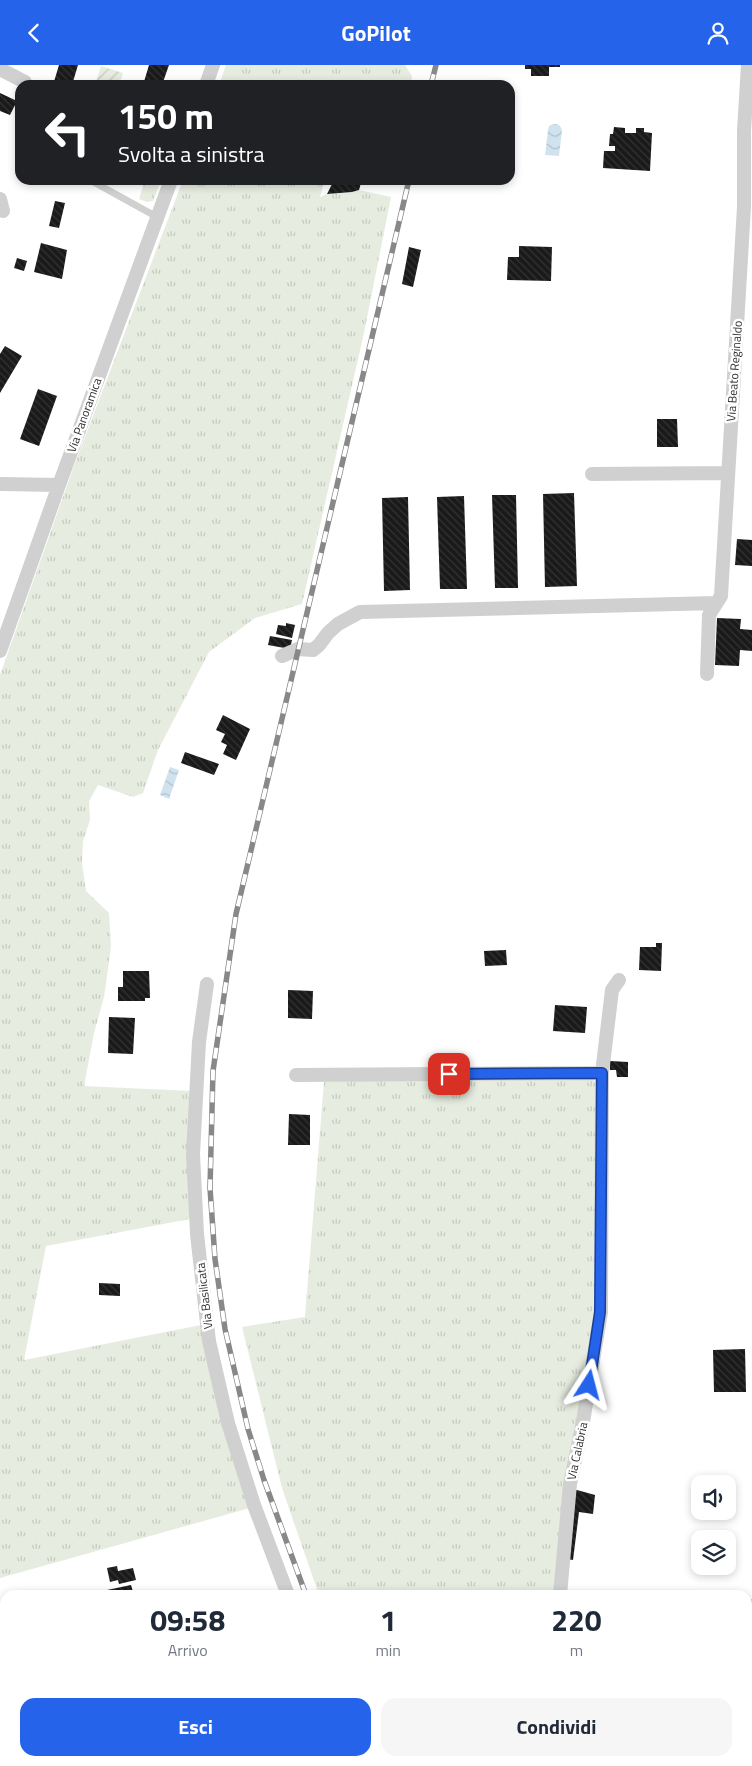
<!DOCTYPE html>
<html lang="it">
<head>
<meta charset="utf-8">
<style>
	:root { --surface:#fff; --page:#f6f6f7; --text:#1f2937; --muted:#747a83; --accent:#2563eb }
	body { margin:0; font-family:"Titillium Web",sans-serif; background:var(--page); color:var(--text); height:100vh; display:flex; flex-direction:column; font-size:19px; white-space:nowrap }
	* { box-sizing:border-box; margin:0 }
	p { font-size:16px; color:var(--muted) }
	.icon { flex:none; width:28px; height:28px; fill:none; stroke:currentColor; stroke-width:2; stroke-linecap:round; stroke-linejoin:round }
	.map { position:relative; flex:1; overflow:hidden }
	.sheet { position:absolute; left:0px; top:1525px; width:752px; height:176px; display:flex; flex-direction:column; background:var(--surface); border-radius:15px 15px 0 0; box-shadow:0 2px 8px #0003 }
	.sheet>* { flex:none }
	.guide { position:absolute; left:15px; top:15px; width:500px; height:105px; border-radius:15px; box-shadow:0 2px 8px #0003; background:#202124; color:#fff; overflow:hidden }
	.buttons { position:absolute; left:691px; top:1410px; display:grid; gap:10px }
	.buttons a { display:grid; place-items:center; width:45px; height:45px; border-radius:10px; background:var(--surface); box-shadow:0 2px 8px #0003; font-size:25px }
	.pin { position:absolute; display:grid; place-items:center; width:42px; height:42px; color:#fff; margin:-21px; border-radius:10px; box-shadow:0 2px 8px #0006 }
	.me { position:absolute; width:55px; margin:-28px; rotate:9deg; stroke-linejoin:round; filter:drop-shadow(0 0 4px #0008) }
	.turn { display:flex; align-items:center; gap:18px; height:105px; padding:0 20px; font-size:22px }
	.turn .icon { width:65px; height:65px; stroke-width:2.5 }
	.turn b { display:block; font-size:35px; line-height:42px }
	.eta { display:flex; justify-content:space-evenly; align-items:center; height:85px; text-align:center }
	.eta b { font-size:30px; font-weight:700; line-height:35px }
	.primary-button { display:flex; gap:10px; margin-top:auto; padding:10px 20px }
	.primary-button a { flex:1; height:58px; border-radius:15px; background:var(--accent); color:#fff; font-size:20px; font-weight:700; line-height:58px; text-align:center }
	.primary-button a+a { background:var(--page); color:var(--text) }
	header { display:flex; justify-content:space-between; align-items:center; height:65px; padding:0 20px; background:var(--accent); color:#fff; font-size:22px; font-weight:700 }
	.map>svg:first-child { display:block }
	.grass { fill:url(#grass-tufts) }
	.garden { fill:url(#garden-furrows) }
	.water { fill:url(#water-waves) }
	.building { fill:url(#building-back-hatch) }
	.lines { fill:none; stroke-linecap:round; stroke-linejoin:round }
	.lane { stroke:#d0d0d0; stroke-width:7 }
	.street { stroke:#d0d0d0; stroke-width:14 }
	.rail-casing { stroke:#888; stroke-width:5.5 }
	.rail { stroke:#fff; stroke-width:4; stroke-dasharray:11; stroke-linecap:butt }
	.route-casing { stroke:#184099; stroke-width:12 }
	.route { stroke:#2563eb; stroke-width:9 }
	.labels { text-anchor:middle; dominant-baseline:central; stroke-width:5; stroke-linejoin:round; paint-order:stroke }
	.street-label { font-size:12px; fill:#333; stroke:#fff }
</style>
</head>
<body>
<header><svg class="icon" aria-label="back" viewBox="0 0 24 24"><path d="M15 5l-7 7 7 7"/></svg>GoPilot<svg class="icon" aria-label="person" viewBox="0 0 24 24"><circle cx="12" cy="8" r="4"/><path d="M4 21q1-7 8-7t8 7"/></svg></header>
<div class="map">
<svg width="752" height="1701" viewBox="0 0 752 1701">
	<defs>
		<pattern id="grass-tufts" width="24" height="20" patternUnits="userSpaceOnUse" patternTransform="scale(1.25)"><rect width="24" height="20" fill="#e6ecdf"/><path d="M3 7l-1-3M5 7V3M7 7l1-3M15 17l-1-3M17 17v-4M19 17l1-3" fill="none" stroke="#c6cbc0"/></pattern>
		<pattern id="garden-furrows" width="10" height="10" patternUnits="userSpaceOnUse" patternTransform="scale(1.25)"><rect width="10" height="10" fill="#e6ecdf"/><path d="M-1 1l2-2M0 10L10 0M9 11l2-2" fill="none" stroke="#c6cbc0"/></pattern>
		<pattern id="water-waves" width="16" height="10" patternUnits="userSpaceOnUse" patternTransform="scale(1.25)"><rect width="16" height="10" fill="#cfe2ee"/><path d="M0 5q4-4 8 0t8 0" fill="none" stroke="#b2c2cd"/></pattern>
		<pattern id="building-back-hatch" width="6" height="6" patternUnits="userSpaceOnUse" patternTransform="scale(1.25)"><rect width="6" height="6" fill="#1a1a1a"/><path d="M-1 5l2 2M0 0l6 6M5-1l2 2" fill="none" stroke="#333"/></pattern>
	</defs>
	<rect width="100%" height="100%" fill="#fff"/>
	<path class="grass" d="M226 0H405L412 11 411 20H219Z
		M145 115H161L153 136 147 137 139 134Z
		M183 115H325L320 132 327 129 352 127 359 125 391 132 364 268 302 539 255 553 209 587 158 685 143 728 133 732 98 720 89 736 90 755 83 776 82 798 86 826 109 848 111 881 108 904 104 932 94 968 84 1021 191 1026 190 1154 46 1181 24 1295 201 1260 250 1443 0 1513V610L75 398Z
		M591 1013 598 1020 597 1242 557 1530H319L282 1423 242 1262 305 1252 324 1017 368 1015Z
		M748 1547H752V1701H382L380 1696H748Z"/>
	<path class="garden" d="M101 1 123 8 119 20H95Z"/>
	<path class="water" d="M553 59H557L560 61 562 65 559 91 545 90 548 65 549 61Z
		M170 702 179 705 169 734 160 730Z"/>
	<path class="building" d="M59 0H78L72 20H53Z
		M149 0H169L162 20H143Z
		M525 0H560V2H549V11H531V4H525Z
		M0 28 17 36 10 50 0 46Z
		M614 62 625 63V68H636V63H644V67L652 68 650 106 603 103 604 86H615V81H609L610 69H613Z
		M333 117 361 118 359 125 352 127 327 129Z
		M55 136 65 138 59 163 49 161Z
		M41 178 67 185 62 214 34 207Z
		M519 181 552 182 551 216 507 215 508 192H519Z
		M409 182 421 185 413 222 402 219Z
		M17 193 27 196 24 206 14 203Z
		M5 281 22 291 0 328V289Z
		M38 324 57 331 39 381 20 374Z
		M657 354H677L678 382H657Z
		M574 428 577 521 545 522 543 429Z
		M492 430H516L518 523H495Z
		M464 431 467 524H440L437 432Z
		M408 432 410 525 384 526 382 433Z
		M737 474 752 475V501L735 500Z
		M717 553 741 554 740 564 752 565V586L740 585 739 601 715 600Z
		M286 558 295 560 292 573 276 569 278 560 286 561Z
		M270 571 292 575 290 584 268 580Z
		M223 650 250 664 236 695 223 689 227 680 221 677 225 669 216 665Z
		M185 687 219 699 214 710 181 698Z
		M656 878H662L661 906 639 905 640 882H656Z
		M506 885 507 900 485 901 484 886Z
		M123 906H149L150 933H145V936H118V922H123Z
		M288 925 313 926 312 954 288 953Z
		M555 940 587 942 585 968 553 966Z
		M109 952 135 953 133 989 108 988Z
		M610 996 628 997V1012H617L616 1005H610Z
		M289 1049 310 1050V1080H288Z
		M99 1218 120 1219V1231L99 1230Z
		M745 1284 746 1327H714L713 1285Z
		M577 1425 595 1430 593 1449 579 1447 573 1495 566 1494 571 1426Z
		M117 1501 118 1506 133 1503 136 1515 119 1519 118 1515 110 1517 107 1503Z
		M131 1520 134 1530H108L107 1525Z"/>
	<g class="lines">
		<path class="lane" d="M90 115 157 152"/>
		<path class="street" d="M0 4 25 17
			M206 20 213 0
			M0 134 3 146
			M592 409 728 408
			M0 419 59 420
			M0 586 59 420 171 115
			M282 591 298 584 313 585 319 580 328 568 338 559 360 547 716 538
			M707 609 709 550 721 531 744 142V66L748 0
			M207 919 199 977 193 1089 197 1169 209 1276 228 1358 254 1440 288 1530
			M296 1010 602 1008
			M560 1530 570 1419 583 1357 601 1247 602 1008 612 925 619 915
			M748 1541H752
			M86 1701 95 1696"/>
		<defs>
			<path id="rail" d="M431 20 436 0
				M306 1530 264 1415 248 1364 225 1264 215 1194 210 1123 213 1006 236 849 409 115
				M368 1696 369 1701"/>
		</defs>
		<use href="#rail" class="rail-casing"/>
		<use href="#rail" class="rail"/>
	</g>
	<g class="lines">
		<defs>
			<path id="route" d="M449 1009 602 1008 600 1247 589 1320"/>
		</defs>
		<use href="#route" class="route-casing"/>
		<use href="#route" class="route"/>
	</g>
	<g class="labels">
		<g class="street-label">
			<text transform="translate(734 306) rotate(-86)">Via Beato Reginaldo</text>
			<text transform="translate(84 350) rotate(-70)">Via Panoramica</text>
			<text transform="translate(204 1231) rotate(-97)">Via Basilicata</text>
			<text transform="translate(577 1386) rotate(-78)">Via Calabria</text>
		</g>
	</g>
</svg>
<div class="buttons">
<a><svg class="icon" aria-label="sound" viewBox="0 0 24 24"><path d="M4 9h4l5-4v14l-5-4H4zM17 9q2 3 0 6"/></svg></a>
<a><svg class="icon" aria-label="layers" viewBox="0 0 24 24"><path d="M12 4l9 5-9 5-9-5zM3 14l9 5 9-5"/></svg></a>
</div>
<div class="pin" style="left:449px;top:1009px;background:#d93025"><svg class="icon" aria-label="arrive" viewBox="0 0 24 24"><path d="M6 21V4h12l-3 4 3 4H6"/></svg></div>
<svg class="me" style="left:589px;top:1320px" viewBox="-20 -20 40 40"><path d="M0-17L14 15 0 8-14 15z" fill="#2563eb" stroke="#fff" stroke-width="4"/></svg>
<div class="guide">
<div class="turn"><svg class="icon" aria-label="left" viewBox="0 0 24 24"><path d="M17 20v-9H6M10 6l-5 5 5 5"/></svg><div><b>150 m</b>Svolta a sinistra</div></div>
</div>
<section class="sheet">
<div class="eta">
<div><b>09:58</b><p>Arrivo</p></div>
<div><b>1</b><p>min</p></div>
<div><b>220</b><p>m</p></div>
</div>
<div class="primary-button"><a>Esci</a><a>Condividi</a></div>
</section>
</div>
</body>
</html>
